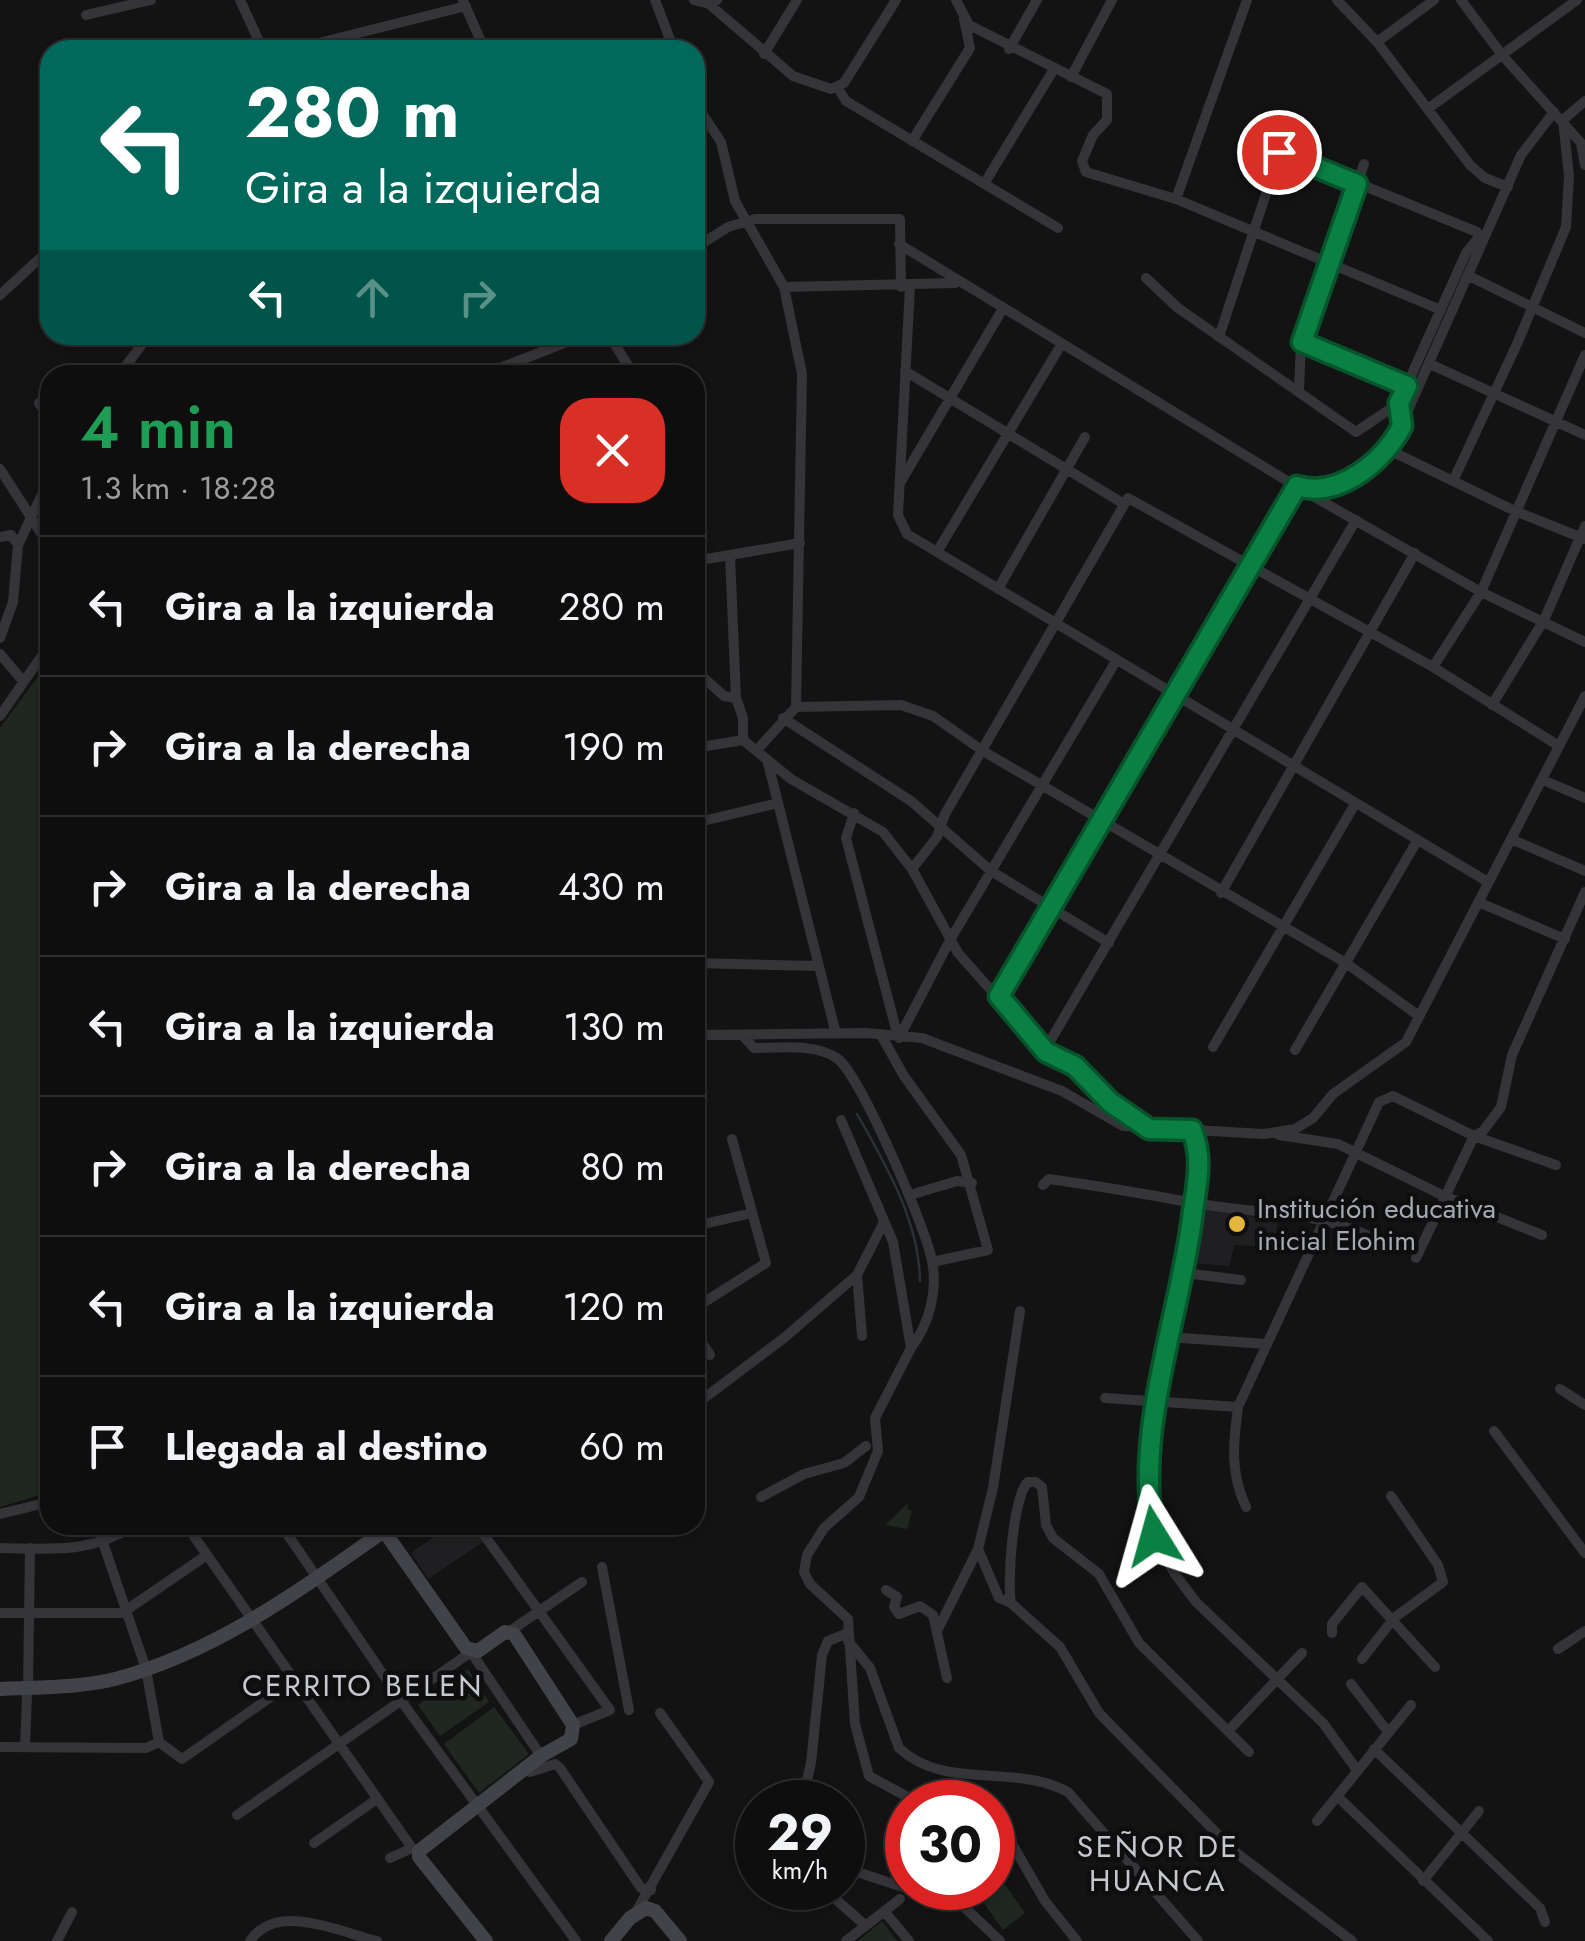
<!DOCTYPE html>
<html lang="es">
<head>
<meta charset="utf-8">
<style>
	:root { --surface:#0e0e0f; --page:#171718; --text:#f1f3f6; --muted:#9b9c9e; --line:#2e2e2f }
	body { margin:0; font-family:Jost,sans-serif; background:var(--page); color:var(--text); height:100vh; display:flex; flex-direction:column; font-size:38px; white-space:nowrap }
	* { box-sizing:border-box; margin:0 }
	p { font-size:32px; color:var(--muted) }
	.icon { flex:none; width:55px; height:55px; fill:none; stroke:currentColor; stroke-width:2; stroke-linecap:round; stroke-linejoin:round }
	.map { position:relative; flex:1; overflow:hidden }
	.panel { position:absolute; left:40px; top:365px; width:665px; height:1170px; display:flex; flex-direction:column; background:var(--surface); border-radius:30px; box-shadow:0 2px 8px #0004,0 0 0 2px var(--line) }
	.panel>* { flex:none }
	.banner { position:absolute; left:40px; top:40px; width:665px; height:305px; border-radius:30px; box-shadow:0 2px 8px #0004,0 0 0 2px var(--line); background:#00695c; color:#fff; overflow:hidden }
	.speed { position:absolute; left:735px; top:1780px; display:flex; gap:20px; font-size:50px; font-weight:700; text-align:center }
	.speed>* { display:grid; place-content:center; width:130px; height:130px; border-radius:50%; background:var(--surface); box-shadow:0 2px 8px #0004,0 0 0 2px var(--line); line-height:1 }
	.speed small { font-size:25px; font-weight:400 }
	.speed .limit { border:15px solid #d22; background:#fff; color:#111 }
	.pin { position:absolute; display:grid; place-items:center; width:85px; height:85px; color:#fff; margin:-42px; border:5px solid #fff; border-radius:50%; box-shadow:0 2px 10px #0007 }
	.me { position:absolute; width:110px; margin:-55px; rotate:352deg; stroke-linejoin:round; filter:drop-shadow(0 0 8px #0008) }
	.turn { display:flex; align-items:center; gap:35px; height:210px; padding:0 40px; font-size:45px }
	.turn .icon { width:130px; height:130px; stroke-width:2.5 }
	.turn b { display:block; font-size:70px; line-height:85px }
	.lanes { display:flex; align-items:center; height:95px; padding:0 40px; background:#0003; justify-content:center; gap:50px; direction:ltr }
	.lanes .off { opacity:.35 }
	.round { display:grid; place-items:center; flex:none; width:105px; height:105px; border-radius:30px; background:var(--page) }
	.head { display:flex; align-items:center; justify-content:space-between; height:170px; padding:0 40px }
	h1 { font-size:60px; font-weight:600; line-height:75px; color:#1e9e55 }
	ul { padding:0; list-style:none }
	li { display:flex; align-items:center; gap:30px; height:140px; padding:0 40px; border-top:2px solid var(--line) }
	li div { flex:1 }
	li b { display:block; font-size:38px }
	li em { font-style:normal }
	.map>svg:first-child { display:block }
	.built { fill:#1f1f21 }
	.green { fill:#1f2720 }
	.lines { fill:none; stroke-linecap:round; stroke-linejoin:round }
	.stream { stroke:#2a3037; stroke-width:2.5 }
	.street { stroke:#343439; stroke-width:10 }
	.secondary { stroke:#424349; stroke-width:14 }
	.route-casing { stroke:#07532c; stroke-width:25 }
	.route { stroke:#0b8043; stroke-width:18 }
	.poi-dot { fill:#e4b53b; stroke:#0e0e0f; stroke-width:4 }
	.labels { text-anchor:middle; dominant-baseline:central; stroke-width:9; stroke-linejoin:round; paint-order:stroke }
	.poi-label { font-size:28px; fill:#a5a9b4; stroke:#0e0e0f; text-anchor:start }
	.neighbourhood-label { font-size:30px; letter-spacing:2.5px; fill:#c6c8d0; stroke:#0e0e0f }
</style>
</head>
<body>
<div class="map">
<svg width="1585" height="1941" viewBox="0 0 1585 1941">
	<rect width="100%" height="100%" fill="#131314"/>
	<path class="built" d="M1197 1209 1278 1220 1274 1247 1234 1245 1230 1266 1192 1263Z
		M451 1525H471L483 1542 428 1579 411 1553Z"/>
	<path class="green" d="M50 660V1492L0 1507V728Z
		M909 1502 907 1509 912 1511 907 1529 885 1525Z
		M468 1669 489 1702 440 1736 418 1705Z
		M494 1707 529 1754 479 1793 444 1744Z
		M1001 1879 1025 1913 1003 1930 978 1895Z
		M882 1921 897 1941H858Z"/>
	<g class="lines">
		<path class="stream" d="M857 1114C886 1165 919 1221 920 1281"/>
		<path class="street" d="M240 0 263 50
			M655 0 674 50
			M694 0 709 4 717 0
			M956 0 969 25 1107 94V120L1093 135 1082 161 1086 172 1176 199 1441 310
			M1337 0 1377 42 1470 165 1485 178 1508 187
			M1461 0 1502 55 1581 143 1585 165
			M463 1 485 50
			M709 4 793 76 831 89 844 83 896 0
			M86 15 151 0
			M1377 42 1434 0
			M1009 49 1037 0
			M291 50 466 6
			M764 54 797 0
			M1071 77 1112 0
			M838 88 846 101 1058 228
			M695 103 721 142 735 201 784 287 802 374 796 707
			M1429 108 1577 0
			M1563 120 1585 101
			M912 141 970 48 964 19
			M1279 151 1477 232 1480 242
			M984 184 1054 69
			M1176 199 1247 0
			M899 244 1297 487 1481 592 1585 642
			M695 248 728 227 755 219H900L901 287
			M1469 276 1585 333
			M1146 278 1178 308 1356 432 1399 403 1466 253 1479 237
			M910 286 898 515 907 534 1488 882
			M784 287 955 283
			M0 295 50 249
			M609 335 634 375
			M1219 337 1283 142
			M1301 342 1407 386
			M1430 364 1585 435
			M905 371 1124 504
			M119 375 149 335
			M482 375 585 335
			M1299 390 1301 342 1364 164
			M39 403 50 420
			M1389 450 1515 511 1585 539
			M0 469 50 547
			M1453 481 1517 344 1566 227 1569 176 1563 120
			M900 483 1002 310
			M1304 489C1340 483 1371 474 1393 444L1521 155 1554 112
			M0 537 11 535 18 545
			M937 552 1061 345
			M730 555 736 698 743 718V740
			M695 561 800 543
			M998 589 1085 437
			M0 638 13 602 18 545 50 478
			M0 654 23 681
			M1433 667 1481 592 1585 355
			M695 670 724 696 736 698
			M1492 705 1544 620 1585 526
			M0 716 50 644
			M783 718 911 801 991 871 1109 943
			M695 748 743 740 791 779 883 832 912 869 958 953 1046 1052 1075 1066 1110 1102 1148 1128
			M757 750 796 707 901 705 933 716 983 751 1346 963 1419 1016
			M767 759 836 1034
			M1543 780 1585 798
			M854 813 846 838 898 1037
			M695 823 778 803
			M1511 839 1585 871
			M912 869 937 837 945 814 1128 498 1433 667 1559 746
			M1221 893 1415 553
			M1478 902 1565 939
			M695 939 702 963
			M695 963 818 966
			M999 996 1297 487
			M695 1035 866 1033 922 1038 1062 1091 1123 1126 1264 1134 1295 1129 1313 1118 1333 1094 1406 1042 1585 696
			M881 1035 904 1076 961 1155 988 1250 932 1262
			M744 1037 754 1048C778 1048 818 1043 838 1059 861 1077 926 1228 932 1261 938 1292 929 1324 911 1348
			M899 1038 950 940 1116 661
			M1049 1043 1356 520
			M1213 1047 1355 804
			M1295 1050 1417 841
			M841 1120 893 1242 911 1348 875 1418 878 1451 859 1497 824 1528 807 1555 804 1572 810 1584 848 1619 855 1724 869 1776 917 1802
			M1191 1130 1201 1163 1147 1483 1154 1536 1175 1574 1196 1602 1323 1723 1357 1770
			M1279 1135 1338 1144 1444 1196 1542 1235
			M1043 1185 1049 1179C1098 1186 1146 1194 1194 1203 1253 1214 1311 1210 1367 1235
			M910 1195 957 1181 972 1183
			M695 1226 752 1213
			M1416 1258 1474 1136 1483 1131 1501 1107 1512 1055 1585 892
			M1185 1273 1241 1280
			M857 1275 862 1336
			M695 1308 766 1263 732 1139
			M1020 1311 993 1488 978 1549 999 1598 1011 1603 1060 1647 1099 1713 1234 1851 1352 1941
			M695 1332 710 1355
			M1168 1337 1266 1344
			M1560 1389 1585 1405
			M1105 1398 1238 1407
			M695 1405 784 1338 857 1275 884 1222
			M1494 1431 1585 1553
			M761 1497 804 1474 844 1463 866 1446
			M1246 1507C1230 1472 1233 1445 1238 1407L1379 1102 1393 1096 1474 1136 1556 1165
			M0 1514 50 1502
			M97 1525 146 1669 159 1742 182 1759 295 1680
			M186 1525 412 1848 419 1851
			M281 1525 402 1702 576 1941
			M477 1525 610 1710 573 1725
			M0 1548C54 1549 88 1554 136 1525
			M602 1567 629 1710
			M886 1590 897 1597 894 1607 899 1614 920 1606 933 1615 947 1678
			M1011 1603C1007 1581 1013 1496 1028 1482H1036L1042 1487 1046 1525 1053 1538 1099 1574 1139 1643 1249 1752
			M0 1613H122L207 1555
			M938 1629 978 1549
			M510 1631 582 1582
			M1332 1633V1624L1362 1587 1435 1667
			M848 1641 870 1668 899 1748C944 1791 1016 1763 1068 1792L1198 1941
			M1558 1649 1585 1631
			M1362 1659 1394 1618 1443 1582 1438 1565 1391 1496
			M1351 1684 1388 1732
			M28 1688 30 1548
			M1229 1730 1302 1653
			M0 1747 146 1748 159 1742
			M25 1747 27 1695
			M1374 1749 1540 1908 1545 1922
			M530 1772 555 1764 560 1768 641 1888 651 1890
			M1337 1796 1488 1941
			M802 1802 811 1763 822 1655 828 1641 848 1633
			M237 1815 471 1652 541 1756
			M1317 1821 1411 1705
			M992 1833 1011 1842 1045 1901 1077 1941
			M314 1843 377 1799
			M390 1858 412 1848
			M842 1867 912 1890 944 1888 1000 1941
			M1423 1881 1479 1811
			M823 1888 866 1926
			M884 1911 909 1941
			M636 1912 709 1782 660 1713
			M57 1941 72 1912
			M250 1941C277 1901 339 1932 377 1941
			M846 1941 900 1899"/>
		<path class="secondary" d="M0 1689C37 1687 79 1688 115 1679 216 1652 300 1590 384 1531L466 1648 478 1651 505 1632 514 1634 573 1725 571 1739 541 1756 419 1851V1857L486 1941
			M611 1941 630 1918 646 1908 655 1911 680 1941"/>
	</g>
	<g class="lines">
		<defs>
			<path id="route" d="M1154 1536C1134 1431 1178 1323 1192 1219 1196 1186 1204 1162 1192 1130L1149 1129 1110 1102 1075 1066 1046 1052 999 996 1297 486C1339 499 1384 461 1402 426L1399 403 1407 386 1302 342 1357 184 1279 152"/>
		</defs>
		<use href="#route" class="route-casing"/>
		<use href="#route" class="route"/>
	</g>
	<circle class="poi-dot" cx="1237" cy="1224" r="10"/>
	<g class="labels">
		<g class="poi-label">
			<text x="1257" y="1208">Institución educativa<tspan x="1257" dy="32">inicial Elohim</tspan></text>
		</g>
		<g class="neighbourhood-label">
			<text x="363" y="1685">CERRITO BELEN</text>
			<text x="1158" y="1846">SEÑOR DE<tspan x="1158" dy="34">HUANCA</tspan></text>
		</g>
	</g>
</svg>
<div class="speed"><div>29<small>km/h</small></div><div class="limit">30</div></div>
<div class="pin" style="left:1279px;top:152px;background:#d93025"><svg class="icon" aria-label="arrive" viewBox="0 0 24 24"><path d="M6 21V4h12l-3 4 3 4H6"/></svg></div>
<svg class="me" style="left:1154px;top:1536px" viewBox="-20 -20 40 40"><path d="M0-17L14 15 0 8-14 15z" fill="#0b8043" stroke="#fff" stroke-width="4"/></svg>
<div class="banner">
<div class="turn"><svg class="icon" aria-label="left" viewBox="0 0 24 24"><path d="M17 20v-9H6M10 6l-5 5 5 5"/></svg><div><b>280 m</b>Gira a la izquierda</div></div>
<div class="lanes"><svg class="icon" aria-label="left" viewBox="0 0 24 24"><path d="M17 20v-9H6M10 6l-5 5 5 5"/></svg><svg class="icon off" aria-label="ahead" viewBox="0 0 24 24"><path d="M12 20V5M6 11l6-6 6 6"/></svg><svg class="icon off" aria-label="right" viewBox="0 0 24 24"><path d="M7 20v-9h11M14 6l5 5-5 5"/></svg></div>
</div>
<section class="panel">
<div class="head"><div><h1>4 min</h1><p>1.3 km · 18:28</p></div><a class="round" style="background:#d93025;color:#fff"><svg class="icon" aria-label="close" viewBox="0 0 24 24"><path d="M6 6l12 12M18 6L6 18"/></svg></a></div>
<ul>
<li><svg class="icon" aria-label="left" viewBox="0 0 24 24"><path d="M17 20v-9H6M10 6l-5 5 5 5"/></svg><div><b>Gira a la izquierda</b></div><em>280 m</em></li>
<li><svg class="icon" aria-label="right" viewBox="0 0 24 24"><path d="M7 20v-9h11M14 6l5 5-5 5"/></svg><div><b>Gira a la derecha</b></div><em>190 m</em></li>
<li><svg class="icon" aria-label="right" viewBox="0 0 24 24"><path d="M7 20v-9h11M14 6l5 5-5 5"/></svg><div><b>Gira a la derecha</b></div><em>430 m</em></li>
<li><svg class="icon" aria-label="left" viewBox="0 0 24 24"><path d="M17 20v-9H6M10 6l-5 5 5 5"/></svg><div><b>Gira a la izquierda</b></div><em>130 m</em></li>
<li><svg class="icon" aria-label="right" viewBox="0 0 24 24"><path d="M7 20v-9h11M14 6l5 5-5 5"/></svg><div><b>Gira a la derecha</b></div><em>80 m</em></li>
<li><svg class="icon" aria-label="left" viewBox="0 0 24 24"><path d="M17 20v-9H6M10 6l-5 5 5 5"/></svg><div><b>Gira a la izquierda</b></div><em>120 m</em></li>
<li><svg class="icon" aria-label="arrive" viewBox="0 0 24 24"><path d="M6 21V4h12l-3 4 3 4H6"/></svg><div><b>Llegada al destino</b></div><em>60 m</em></li>
</ul>
</section>
</div>
</body>
</html>
